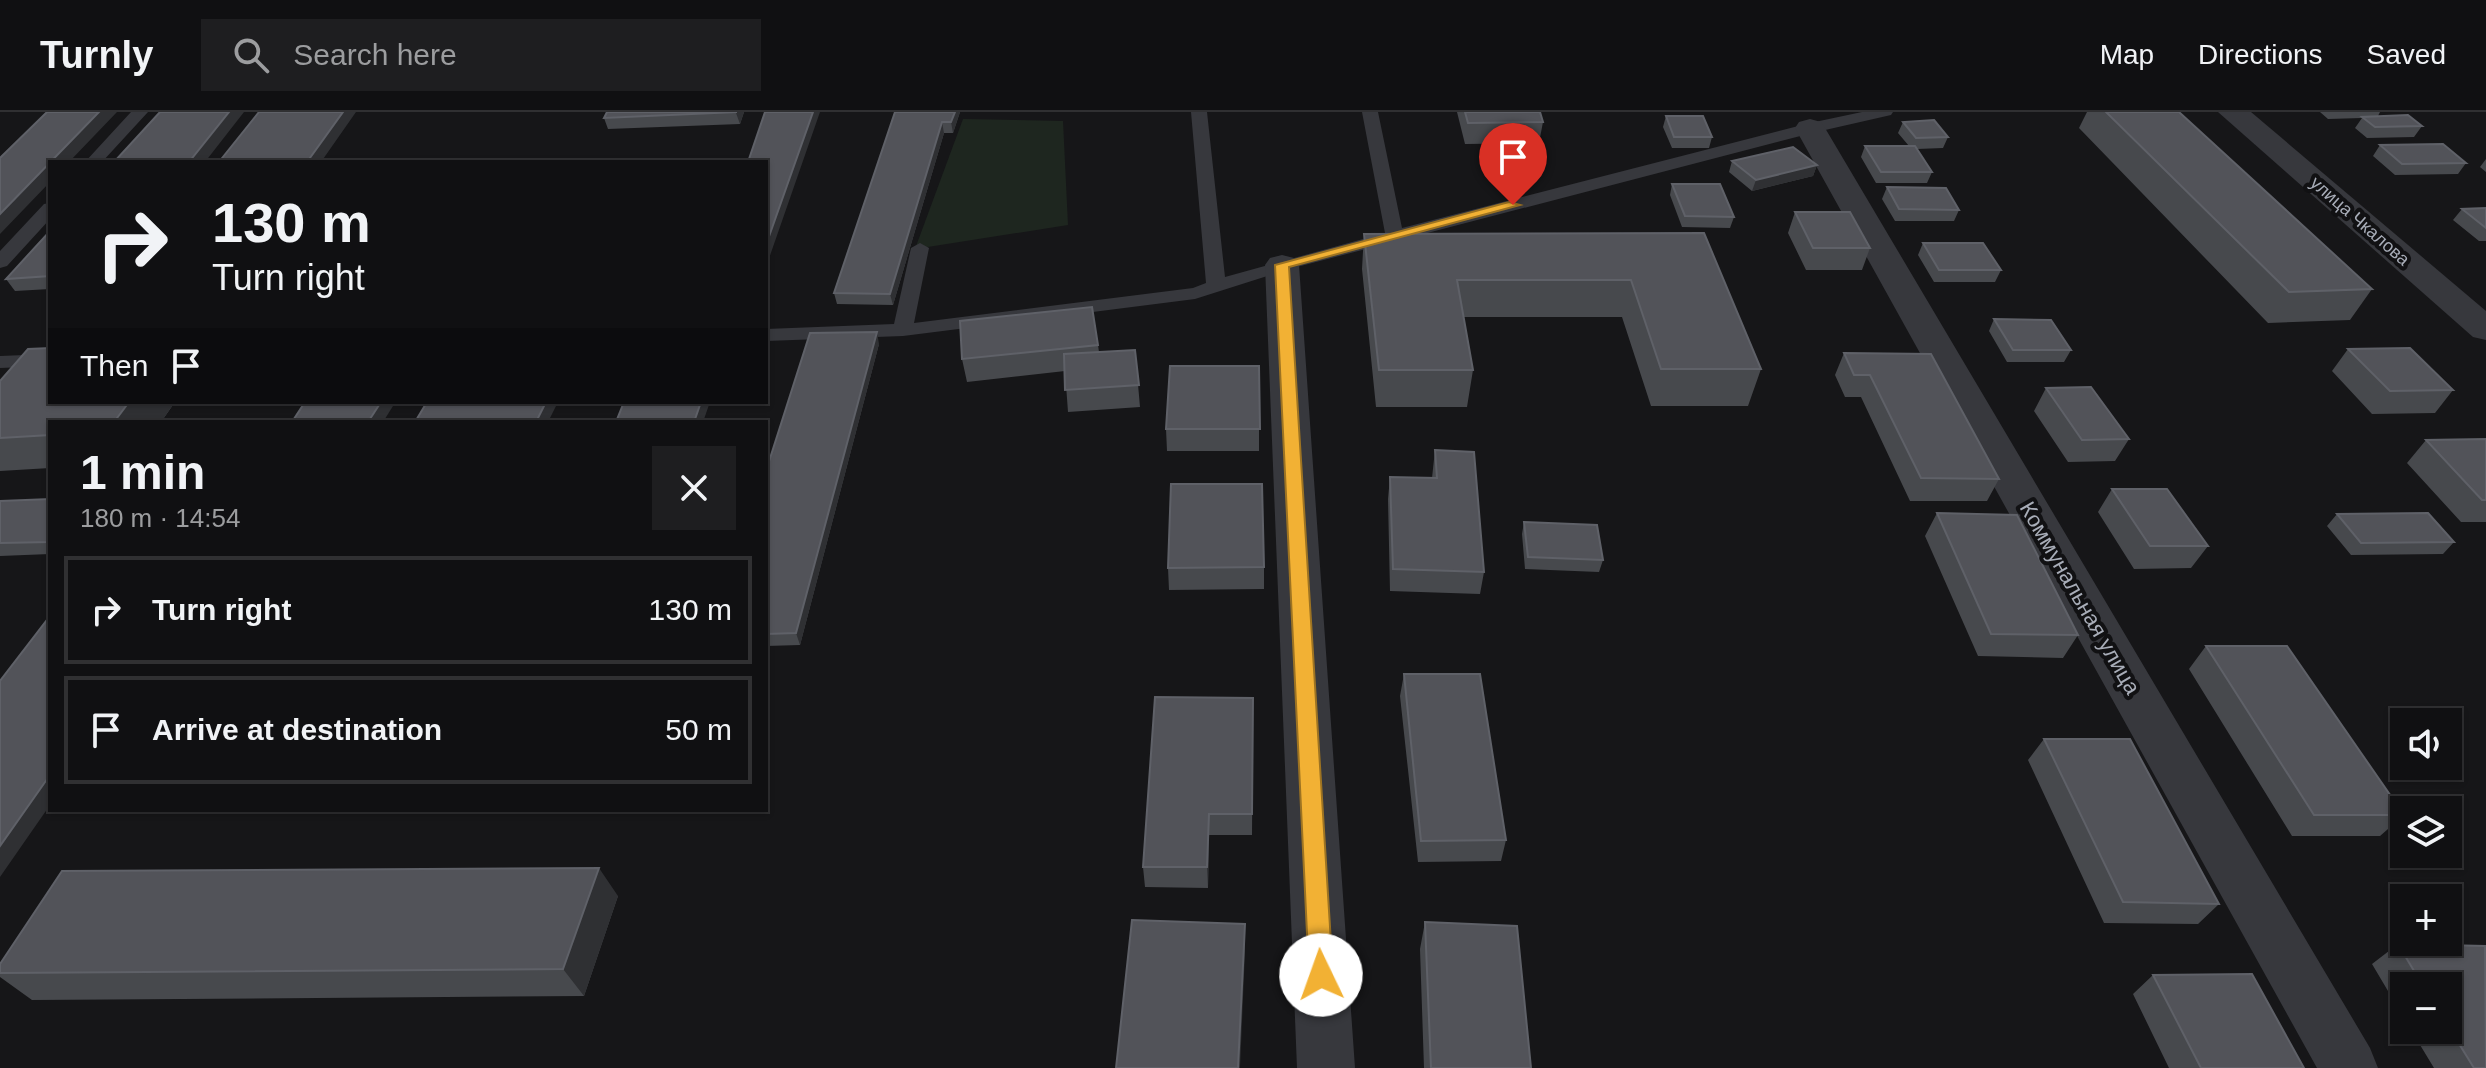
<!DOCTYPE html>
<html lang="en">
<head>
<meta charset="utf-8">
<style>
	:root { --surface:#101012; --page:#1e1e20; --text:#f1f3f6; --muted:#9c9d9f; --line:#303032 }
	body { margin:0; font-family:Helvetica,sans-serif; background:var(--page); color:var(--text); height:100vh; display:flex; flex-direction:column; font-size:30px; white-space:nowrap }
	* { box-sizing:border-box; margin:0 }
	p { font-size:26px; color:var(--muted) }
	.icon { flex:none; width:44px; height:44px; fill:none; stroke:currentColor; stroke-width:2; stroke-linecap:round; stroke-linejoin:round }
	.map { position:relative; flex:1; overflow:hidden }
	.panel { position:absolute; left:48px; top:308px; width:720px; height:392px; display:flex; flex-direction:column; background:var(--surface); border-radius:0px; box-shadow:0 2px 6px #0004,0 0 0 2px var(--line) }
	.panel>* { flex:none }
	.top-card { position:absolute; left:48px; top:48px; width:720px; height:244px; border-radius:0px; box-shadow:0 2px 6px #0004,0 0 0 2px var(--line); background:#101012; color:var(--text); overflow:hidden }
	.tools { position:absolute; left:2390px; top:596px; display:grid; gap:16px }
	.tools a { display:grid; place-items:center; width:72px; height:72px; border-radius:0px; background:var(--surface); box-shadow:0 2px 6px #0004,0 0 0 2px var(--line); font-size:40px }
	.pin { position:absolute; display:grid; place-items:center; width:68px; height:68px; color:#fff; margin:-82px -34px; border-radius:50% 50% 50% 0; rotate:-45deg; box-shadow:0 0 8px #0007 }
	.pin .icon { rotate:45deg }
	.me { position:absolute; width:88px; margin:-44px; rotate:357deg; stroke-linejoin:round; filter:drop-shadow(0 0 6px #0008) }
	.turn { display:flex; align-items:center; gap:28px; height:168px; padding:0 32px; font-size:36px }
	.turn .icon { width:104px; height:104px; stroke-width:2.5 }
	.turn b { display:block; font-size:56px; line-height:68px }
	.then { display:flex; align-items:center; height:76px; padding:0 32px; background:#0003; gap:16px; font-size:30px }
	.round { display:grid; place-items:center; flex:none; width:84px; height:84px; border-radius:0px; background:var(--page) }
	.overview { display:flex; align-items:center; justify-content:space-between; height:136px; padding:0 32px }
	h1 { font-size:48px; font-weight:600; line-height:60px }
	ul { padding:0; list-style:none }
	li { display:flex; align-items:center; gap:24px; height:108px; margin:0 16px 12px; padding:0 16px; border:4px solid var(--line); border-radius:0px }
	li div { flex:1 }
	li b { display:block; font-size:30px }
	li em { font-style:normal }
	header { display:flex; align-items:center; gap:48px; box-sizing:border-box; height:112px; padding:0 40px; background:var(--surface); border-bottom:2px solid var(--line) }
	header strong { font-size:38px }
	nav { display:flex; gap:44px; margin-inline-start:auto; font-size:28px }
	.search { width:560px; height:72px; background:var(--page); display:flex; align-items:center; gap:20px; box-sizing:border-box; padding:0 28px; border-radius:0px; color:var(--muted); font-size:30px }
	.map>svg:first-child { display:block }
	.green { fill:#1e261f }
	.lines { fill:none; stroke-linecap:round; stroke-linejoin:round }
	.service { fill:#37383d; fill-rule:evenodd }
	.minor { fill:#37383d; fill-rule:evenodd }
	.tertiary { fill:#37383d; fill-rule:evenodd }
	.wall { fill:#47494d }
	.shaded-wall { fill:#2f3033 }
	.building { fill:#525359; stroke:#5f6168; stroke-width:2 }
	.route { fill:#f2b134; stroke:#9d7322; stroke-width:2 }
	.labels { text-anchor:middle; dominant-baseline:central; stroke-width:8; stroke-linejoin:round; paint-order:stroke }
	.far-street-label { font-size:18px; fill:#a8adb8; stroke:#111113 }
	.street-label { font-size:22px; fill:#a8adb8; stroke:#111113 }
</style>
</head>
<body>
<header>
<strong>Turnly</strong>
<div class="search"><svg class="icon" aria-label="search" viewBox="0 0 24 24"><circle cx="10" cy="10" r="6"/><path d="M15 15l6 6"/></svg>Search here</div>
<nav><a>Map</a><a>Directions</a><a>Saved</a></nav>
</header>
<div class="map">
<svg width="2486" height="956" viewBox="0 0 2486 956">
	<rect width="100%" height="100%" fill="#161618"/>
	<path class="green" d="M963 7 1063 9 1068 113 915 137Z"/>
	<g class="lines">
		<path class="service" d="M131 0H148L102 50H85Z
			M1191 0H1207L1225 165 1385 121 1362 0H1378L1402 116 1810 11 1862 0H1893L1891 3 1812 21 1289 157 1195 187 903 224 766 229V217L894 212 911 136 920 131 929 136 914 211 1193 176 1206 171Z
			M50 91V107L7 154 0 156V139L44 92Z
			M50 242V254L0 256V244Z"/>
		<path class="minor" d="M1810 7 1821 10 1825 16 2370 936 2378 956H2317L1795 16 1799 10Z
			M1282 143 1294 146 1299 153 1355 956H1297L1265 153 1270 146Z"/>
		<path class="tertiary" d="M2218 0H2251L2486 199V228L2473 225Z"/>
	</g>
	<path class="wall" d="M607 0H744L740 12 608 17 604 6Z
		M895 0H960L953 21H944L893 193 837 192 834 181Z
		M1457 0H1540L1543 10 1539 31 1465 32Z
		M2087 0H2179L2372 177 2350 208 2268 211 2079 16Z
		M2320 0H2380L2378 4 2422 14 2414 25 2367 26 2355 16 2362 6 2328 7Z
		M1666 4 1712 25 1709 36H1672L1663 15Z
		M1903 10 1948 25 1943 36 1917 37 1932 60 1927 71H1876L1861 45 1865 34H1909L1898 21Z
		M2380 33 2466 51 2458 62 2395 63 2373 44Z
		M2486 47V60L2480 55Z
		M1732 49 1817 53 1813 64 1752 79 1729 60Z
		M1672 72 1734 105 1730 116 1682 115 1670 83Z
		M1887 75 1959 98 1954 109H1895L1882 87Z
		M2486 96V129H2479L2453 108 2462 97Z
		M1795 100 1870 136 1862 158H1806L1788 121Z
		M50 119V177L15 179 6 167Z
		M1704 121 1761 257 1748 294H1651L1622 205H1463L1473 258 1467 295H1376L1362 157 1364 122Z
		M1923 131 2001 158 1995 170H1934L1918 143Z
		M1994 207 2071 238 2064 250H2007L1989 219Z
		M879 232 800 533 766 534V359Z
		M1098 233 1099 240 1135 238 1140 295 1068 300 1065 259 967 270 962 247Z
		M2348 237 2453 278 2435 301 2372 302 2332 259Z
		M1844 241 1999 367 1987 389H1910L1861 285H1845L1835 263Z
		M1259 254V339H1167L1166 317Z
		M0 269 175 290 161 310H50V356L0 359Z
		M2046 276 2129 327 2115 349 2068 350 2034 299Z
		M2486 327V410H2461L2407 351 2426 328Z
		M1435 338 1484 460 1480 482 1390 479 1388 387 1390 365 1432 366Z
		M2112 377 2208 434 2191 456 2134 457 2098 400Z
		M50 387V442L0 444V389Z
		M1937 401 2078 523 2063 546 1978 544 1925 424Z
		M2337 402 2454 430 2443 442 2351 443 2327 414Z
		M1524 410 1603 448 1599 460 1525 457 1522 422Z
		M1264 455V477L1169 478 1168 456Z
		M2206 534 2404 703 2380 724H2292L2189 557Z
		M1404 562 1506 728 1501 749 1418 750 1400 584Z
		M1253 586 1252 723H1209L1208 776 1145 775 1143 755Z
		M2044 627 2219 792 2198 812 2104 811 2028 648Z
		M618 784 584 884 32 888 0 865V852Z
		M1425 810 1531 956H1424L1420 837Z
		M2398 832 2485 834 2486 956H2434L2411 918H2448V874H2404V906L2372 852Z
		M2153 863 2304 956H2169L2133 882Z"/>
	<path class="shaded-wall" d="M99 0H117L69 50H50Z
		M229 0H244L205 50H189Z
		M343 0H356L321 50H307Z
		M737 0H744L740 12 736 1Z
		M813 0H820L766 155V133Z
		M955 0H960L953 21 951 10Z
		M942 10 944 21 893 193 890 182Z
		M50 50V70L0 122V102Z
		M1817 53 1813 64 1752 79 1756 68Z
		M877 220 879 232 800 533 796 521Z
		M129 290H175L161 310H114Z
		M381 290H391L393 294 383 310H368Z
		M546 290H558L548 310H536Z
		M701 290H710L703 310H694Z
		M50 663V693L0 765V734Z
		M1209 702V723L1208 776 1207 755Z
		M599 756 618 784 584 884 563 857Z
		M1245 812V840L1240 956H1238Z"/>
	<path class="building" d="M47 0H99L0 102V46Z
		M160 0H229L189 50H114Z
		M259 0H343L307 50H219Z
		M607 0H737L604 6Z
		M765 0H813L766 133V50H748Z
		M895 0H955L951 10H942L890 182 834 181Z
		M1465 0H1540L1543 10 1468 11Z
		M2106 0H2179L2372 177 2289 180Z
		M2408 3 2422 14 2375 15 2362 5Z
		M1666 4H1703L1712 25H1674Z
		M1934 8 1948 25 1916 26 1903 10Z
		M2443 32 2466 51 2402 52 2380 33Z
		M1865 34H1915L1932 60H1881Z
		M1793 35 1817 53 1756 68 1732 49Z
		M1672 72H1720L1734 105 1685 104Z
		M1887 75 1946 76 1959 98 1899 97Z
		M2486 96V116L2462 97Z
		M1795 100H1850L1870 136H1813Z
		M50 119V164L6 167Z
		M1704 121 1761 257H1661L1631 168H1457L1473 258H1379L1364 122Z
		M1923 131H1983L2001 158H1939Z
		M1092 195 1098 233 962 247 960 209Z
		M1994 207 2051 208 2071 238H2013Z
		M877 220 796 521 766 522V359L810 221Z
		M50 236V290H129L114 310H50V323L0 326V269L28 237Z
		M2410 236 2453 278 2390 279 2348 237Z
		M1135 238 1139 273 1065 278 1064 242Z
		M1844 241 1931 242 1999 367 1921 366 1870 263H1854Z
		M1170 254H1259L1260 317H1166Z
		M2091 275 2129 327 2082 328 2046 276Z
		M305 290H381L368 310H292Z
		M427 290H546L536 310H415Z
		M624 290H701L694 310H616Z
		M2486 327V388H2482L2426 328Z
		M1435 338 1474 340 1484 460 1393 457 1390 365 1437 366Z
		M1171 372H1262L1264 455 1168 456Z
		M2112 377H2167L2208 434H2150Z
		M50 387V430L0 431V389Z
		M1937 401 2017 403 2078 523 1991 522Z
		M2428 401 2454 430 2361 431 2337 402Z
		M1524 410 1597 413 1603 448 1528 445Z
		M50 504V663L0 734V569Z
		M2206 534H2287L2404 703H2314Z
		M1404 562H1480L1506 728 1421 729Z
		M1155 585 1253 586 1252 702H1209L1207 755H1143Z
		M2044 627H2130L2219 792 2123 790Z
		M599 756 563 857 0 861V852L62 759Z
		M1132 808 1245 812 1238 956H1116Z
		M1425 810 1517 814 1531 956H1431Z
		M2398 832 2485 834 2486 956H2474L2448 914V874H2423Z
		M2252 862 2304 956H2201L2153 863Z"/>
	<path class="route" d="M1509 90 1520 93 1289 155 1333 863 1329 871 1321 874 1313 871 1309 863 1275 153Z"/>
	<g class="labels">
		<g class="far-street-label">
			<text transform="translate(2360 109) rotate(41)">улица Чкалова</text>
		</g>
		<g class="street-label">
			<text transform="translate(2080 486) rotate(60)">Коммунальная улица</text>
		</g>
	</g>
</svg>
<div class="tools">
<a><svg class="icon" aria-label="sound" viewBox="0 0 24 24"><path d="M4 9h4l5-4v14l-5-4H4zM17 9q2 3 0 6"/></svg></a>
<a><svg class="icon" aria-label="layers" viewBox="0 0 24 24"><path d="M12 4l9 5-9 5-9-5zM3 14l9 5 9-5"/></svg></a>
<a>+</a>
<a>−</a>
</div>
<div class="pin" style="left:1513px;top:93px;background:#d93025"><svg class="icon" aria-label="arrive" viewBox="0 0 24 24"><path d="M6 21V4h12l-3 4 3 4H6"/></svg></div>
<svg class="me" style="left:1321px;top:863px" viewBox="-20 -20 40 40"><circle r="19" fill="#fff"/><path d="M0-13L10 11 0 6-10 11z" fill="#f2b134"/></svg>
<div class="top-card">
<div class="turn"><svg class="icon" aria-label="right" viewBox="0 0 24 24"><path d="M7 20v-9h11M14 6l5 5-5 5"/></svg><div><b>130 m</b>Turn right</div></div>
<div class="then">Then<svg class="icon" aria-label="arrive" viewBox="0 0 24 24"><path d="M6 21V4h12l-3 4 3 4H6"/></svg></div>
</div>
<section class="panel">
<div class="overview"><div><h1>1 min</h1><p>180 m · 14:54</p></div><a class="round"><svg class="icon" aria-label="close" viewBox="0 0 24 24"><path d="M6 6l12 12M18 6L6 18"/></svg></a></div>
<ul>
<li><svg class="icon" aria-label="right" viewBox="0 0 24 24"><path d="M7 20v-9h11M14 6l5 5-5 5"/></svg><div><b>Turn right</b></div><em>130 m</em></li>
<li><svg class="icon" aria-label="arrive" viewBox="0 0 24 24"><path d="M6 21V4h12l-3 4 3 4H6"/></svg><div><b>Arrive at destination</b></div><em>50 m</em></li>
</ul>
</section>
</div>
</body>
</html>
